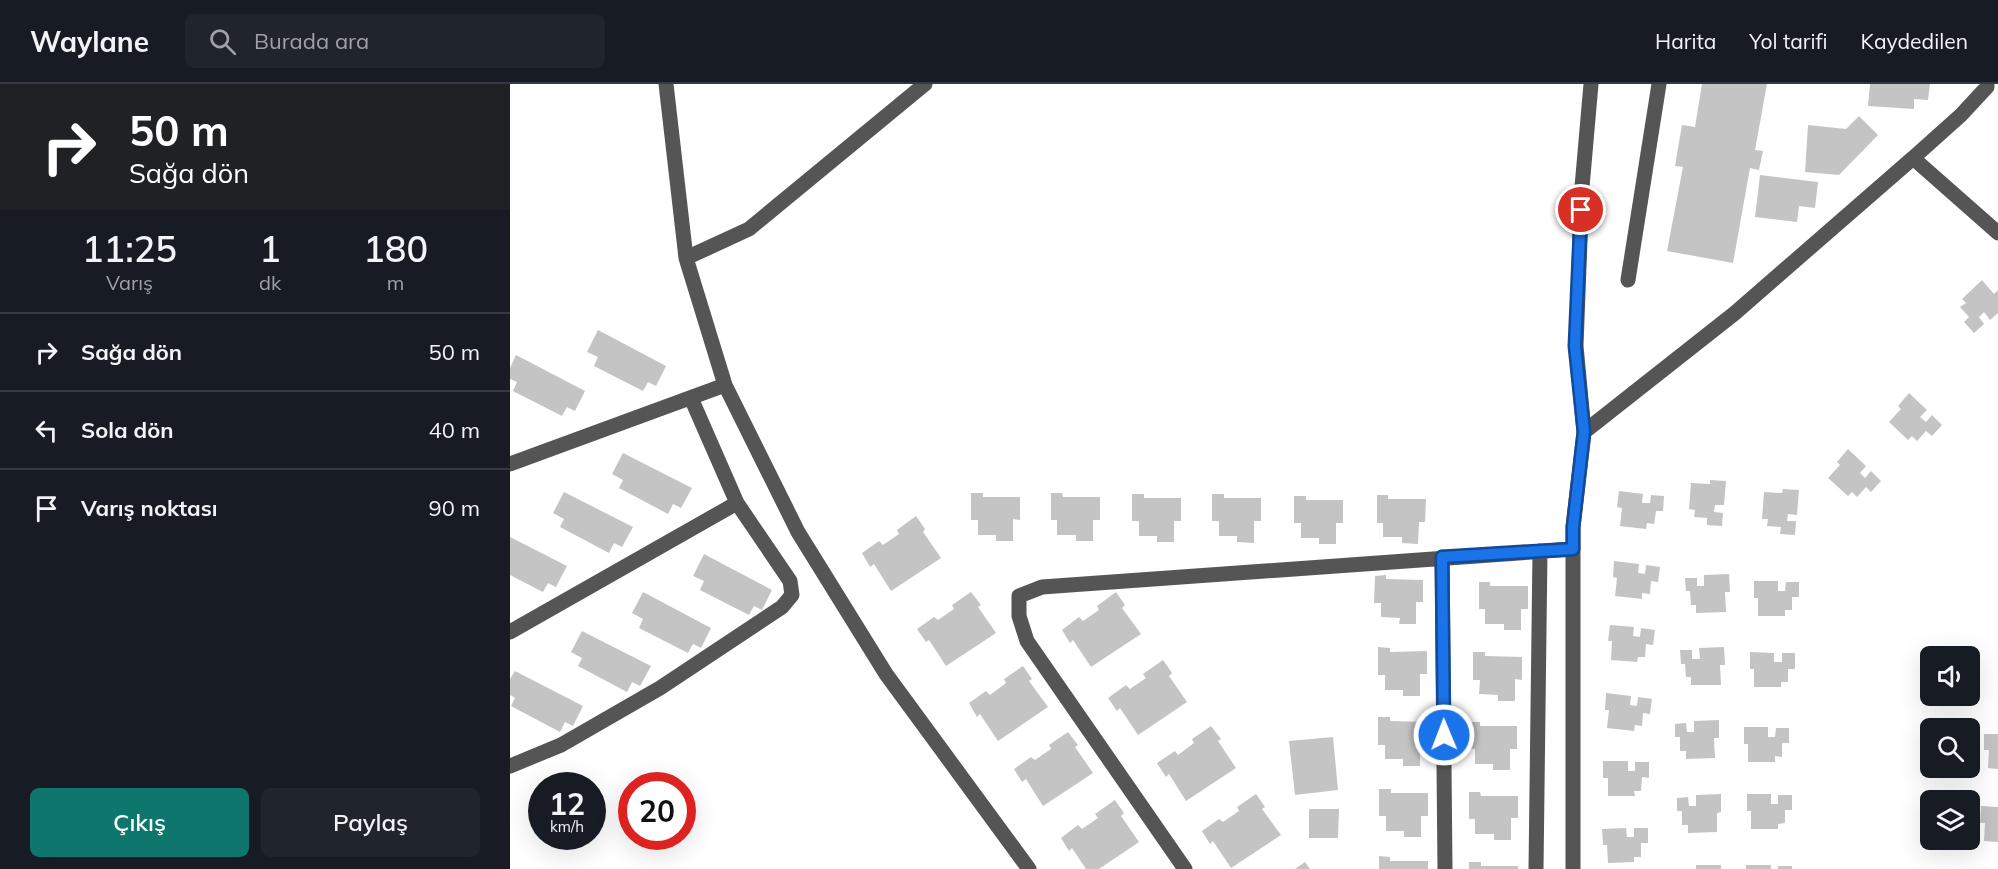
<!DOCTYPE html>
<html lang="tr">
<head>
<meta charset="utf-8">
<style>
	:root { --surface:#171b24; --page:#20242c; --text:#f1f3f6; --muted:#9ea1a6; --line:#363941; --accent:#0f766e }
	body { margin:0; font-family:Mulish,sans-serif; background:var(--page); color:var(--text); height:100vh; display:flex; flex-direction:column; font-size:22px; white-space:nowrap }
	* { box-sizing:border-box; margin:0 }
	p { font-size:20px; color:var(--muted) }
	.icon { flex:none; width:33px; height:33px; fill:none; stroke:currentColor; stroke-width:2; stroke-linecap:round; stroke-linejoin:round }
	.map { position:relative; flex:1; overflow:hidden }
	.drawer { display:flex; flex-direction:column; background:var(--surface); width:510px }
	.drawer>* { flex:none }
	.guide { background:#202124; color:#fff; overflow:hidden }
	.fabs { position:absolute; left:1410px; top:562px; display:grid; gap:12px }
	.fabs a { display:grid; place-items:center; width:60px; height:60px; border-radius:9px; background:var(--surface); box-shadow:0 6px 24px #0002; font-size:30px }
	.speed { position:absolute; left:18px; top:688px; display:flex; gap:12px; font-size:30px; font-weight:700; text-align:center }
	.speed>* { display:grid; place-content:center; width:78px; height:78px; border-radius:50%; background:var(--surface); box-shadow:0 6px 24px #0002; line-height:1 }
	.speed small { font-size:15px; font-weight:400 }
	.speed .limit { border:9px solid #d22; background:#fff; color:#111 }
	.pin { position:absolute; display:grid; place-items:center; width:51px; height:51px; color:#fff; margin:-26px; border:3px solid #fff; border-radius:50%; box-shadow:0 2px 6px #0007 }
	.me { position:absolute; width:66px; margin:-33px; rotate:359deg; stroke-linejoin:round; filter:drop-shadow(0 0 4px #0008) }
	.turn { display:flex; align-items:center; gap:21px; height:126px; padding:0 30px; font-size:27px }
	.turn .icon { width:78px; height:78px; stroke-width:2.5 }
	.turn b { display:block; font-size:42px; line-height:51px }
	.eta { display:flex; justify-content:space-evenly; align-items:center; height:102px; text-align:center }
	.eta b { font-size:36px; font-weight:600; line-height:42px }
	.button { display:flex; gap:12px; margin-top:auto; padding:12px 30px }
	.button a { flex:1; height:69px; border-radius:9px; background:var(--accent); color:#fff; font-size:24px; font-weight:600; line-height:69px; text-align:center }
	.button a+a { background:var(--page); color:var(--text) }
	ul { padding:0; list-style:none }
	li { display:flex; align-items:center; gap:18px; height:78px; padding:0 30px; border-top:2px solid var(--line) }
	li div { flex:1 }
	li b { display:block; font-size:22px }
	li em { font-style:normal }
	header { display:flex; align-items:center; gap:36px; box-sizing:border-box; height:84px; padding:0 30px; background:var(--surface); border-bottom:2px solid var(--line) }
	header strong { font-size:28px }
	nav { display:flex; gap:33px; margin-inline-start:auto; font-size:21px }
	.search { width:420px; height:54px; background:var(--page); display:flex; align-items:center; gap:15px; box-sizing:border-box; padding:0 21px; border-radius:9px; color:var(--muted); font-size:22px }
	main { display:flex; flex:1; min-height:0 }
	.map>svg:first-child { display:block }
	.building { fill:#c4c4c4 }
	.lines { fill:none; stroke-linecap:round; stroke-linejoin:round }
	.minor { stroke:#555; stroke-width:15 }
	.route-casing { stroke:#114b97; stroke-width:15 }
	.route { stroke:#1a73e8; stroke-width:10 }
</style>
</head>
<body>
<header>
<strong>Waylane</strong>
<div class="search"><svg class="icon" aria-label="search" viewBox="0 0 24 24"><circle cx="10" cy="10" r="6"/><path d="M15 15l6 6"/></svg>Burada ara</div>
<nav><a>Harita</a><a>Yol tarifi</a><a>Kaydedilen</a></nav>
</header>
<main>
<section class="drawer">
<div class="guide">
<div class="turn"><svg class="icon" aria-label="right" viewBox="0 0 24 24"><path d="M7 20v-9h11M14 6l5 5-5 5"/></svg><div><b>50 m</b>Sağa dön</div></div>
</div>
<div class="eta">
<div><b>11:25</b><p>Varış</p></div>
<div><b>1</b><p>dk</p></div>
<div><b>180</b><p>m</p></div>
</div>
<ul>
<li><svg class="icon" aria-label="right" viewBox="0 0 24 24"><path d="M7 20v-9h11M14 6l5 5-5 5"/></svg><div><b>Sağa dön</b></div><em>50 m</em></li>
<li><svg class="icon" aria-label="left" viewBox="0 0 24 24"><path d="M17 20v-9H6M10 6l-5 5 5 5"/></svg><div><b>Sola dön</b></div><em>40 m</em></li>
<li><svg class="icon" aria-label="arrive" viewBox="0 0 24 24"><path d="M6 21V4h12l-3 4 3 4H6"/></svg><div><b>Varış noktası</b></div><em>90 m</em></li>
</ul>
<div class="button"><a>Çıkış</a><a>Paylaş</a></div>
</section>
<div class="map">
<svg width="1488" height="785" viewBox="0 0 1488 785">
	<rect width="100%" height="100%" fill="#fff"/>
	<path class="building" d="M1192 0H1257L1245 66 1253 67 1249 86 1240 84 1223 179 1157 167 1173 83 1165 82 1172 41 1185 43Z
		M1360 0H1420L1418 16 1404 15V25L1358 22Z
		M1349 32 1368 51 1329 91 1295 88 1298 41 1336 45Z
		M1250 91 1308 98 1305 124 1289 122 1287 138 1245 133Z
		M1472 196 1484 210 1488 206V229L1480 236 1474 228 1469 233 1474 240 1464 249 1454 238 1459 233 1450 223 1456 219 1452 215Z
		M88 246 156 282 146 302 138 298 133 307 84 282 88 273 77 268Z
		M6 271 75 307 65 327 57 323 52 332 3 307 7 298 0 295V284Z
		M1399 309 1417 326 1410 333 1416 338 1422 331 1432 341 1422 352 1416 347 1407 357 1402 352 1398 356 1379 338 1391 325 1388 322Z
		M1338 365 1356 382 1350 389 1355 394 1361 387 1371 397 1361 408 1356 403 1347 413 1342 408 1338 412 1318 394 1330 381 1327 378Z
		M113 369 182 404 171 424 163 420 158 430 109 404 113 396 102 390Z
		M1200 396 1216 397 1214 421H1205L1204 428 1213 429 1212 442 1197 441V434L1184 433 1185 426 1179 425 1181 399 1200 400Z
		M1273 405 1289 406 1287 431 1278 430 1277 437H1286L1285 451 1270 450 1271 443 1257 442 1258 435H1252L1254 408 1272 409Z
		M1109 407 1133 410 1132 419H1140L1141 411 1154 412 1153 427H1146L1144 440 1137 439 1136 445 1110 442 1112 424 1107 423Z
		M54 408 123 443 112 463 104 459 99 469 50 443 54 435 43 429Z
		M461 409H473V413H510V436L503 435V457H486V451H468V436H461Z
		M541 409H552L553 413H590V436H583V457H566V451H547V436H541Z
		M622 410H634V414H671V437H664V458H647V452H629V437H622Z
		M702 410H714V414H751V437H744V459L727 458V452H709V437H702Z
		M867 411H878V415H916L915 438H909L908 460 892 459V453H873V439H867Z
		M784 412H796V416H833V439H826V460H809V454H791V439H784Z
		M406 432 415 445 413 448 431 474 381 507 364 480 360 483 352 469 369 457 373 461 389 450 387 446Z
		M0 453 57 482 46 503 38 499 33 508 0 491Z
		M194 470 262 506 252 526 244 522 239 531 190 506 194 497 183 492Z
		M1104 477 1129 480 1128 489 1135 490 1136 481 1150 483 1148 498 1141 497 1140 510 1132 509V515L1105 512 1107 494 1103 493Z
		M1219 490 1220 508H1215L1216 528 1186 529V521H1181L1180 507H1176L1175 494H1187V502H1194V491Z
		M876 491V495L913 496V518H906V540H889L890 534 871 533V519H864L865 492Z
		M1244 497H1268V507H1275L1276 498H1289V513H1282V526H1275V532H1248V514H1244Z
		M969 498H980V502H1018V525H1011V546H994V540H975V525H969Z
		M133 508 201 544 191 564 183 560 178 569 129 544 133 535 122 529Z
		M461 508 471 521 468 523 486 549 436 582 419 556 416 558 407 545 424 533 428 536 444 525 442 521Z
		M606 508 615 521 612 524 631 550 581 583 563 556 560 559 552 546 569 533 573 537 589 526 587 522Z
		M1100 541 1124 543 1123 552 1130 553 1131 544 1145 546 1143 561 1136 560 1135 573H1128L1127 578 1101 576 1102 557H1098Z
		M72 547 141 582 130 602 122 598 117 608 68 582 72 574 61 568Z
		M868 563 880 564V568L917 567V590H910V612H893V606H875V591H868Z
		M1214 563 1215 581H1210L1211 601H1181V593H1176L1175 580H1171L1170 566H1182V575H1190L1189 564Z
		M963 568H975V572L1012 573V596L1005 595V617H988V611L969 610 970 596H963Z
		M1240 568 1264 569V578H1272V569H1285V585H1278V598H1271V603H1244V585H1240Z
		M653 576 662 589 659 592 677 618 628 651 610 624 607 627 598 614 616 601 620 605 636 594 633 590Z
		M513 582 522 595 519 597 538 623 488 657 470 630 467 633 459 619 476 607 480 611 496 599 494 595Z
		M5 587 73 622 63 642 55 638 50 648 1 622 5 614 0 611V595Z
		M1096 609 1121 612 1120 621 1127 622 1128 613 1142 615 1140 630 1133 629 1132 642 1125 641 1124 647 1097 644 1099 626H1095Z
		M868 633H880V637L917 638V660H910V682H893V675H875V661H868Z
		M1209 636V654H1204L1205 674 1176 675V667H1170V653H1165V640L1176 639 1177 648H1184V637Z
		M958 638H970V642H1007V665H1000V686H983V680H965V665H958Z
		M701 642 711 655 708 657 726 684 676 717 659 690 656 693 647 679 665 667 668 671 684 659 682 655Z
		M1234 643H1258V653H1265L1266 644H1279V659H1272V673L1265 672V678H1238V660H1234Z
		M558 648 568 661 565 663 583 689 533 722 516 695 512 698 504 685 521 673 525 676 541 665 539 661Z
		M1474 650H1488V685L1478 684 1479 666H1474Z
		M823 653 828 706 785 711 779 657Z
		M1093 677H1118V687H1125V678H1139V694L1132 693 1131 707H1124L1125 712H1098V694H1093Z
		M869 705H881V709H918V732H911V753H894V747H876V732H869Z
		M959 708H970L971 712H1008V734H1001V756H984V750H965V735H959Z
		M746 710 755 723 752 725 771 751 721 784 703 757 700 760 692 747 709 735 713 738 729 727 727 723Z
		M1211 710V728L1207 729V748L1178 749V741H1172V727H1167V714L1178 713 1179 722H1186V711Z
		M1237 710H1261V720H1268V711H1282V726H1275V739L1268 740V745H1241V727H1237Z
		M605 716 614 729 611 732 629 758 589 785H576L562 764 559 767 551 754 568 741 572 745 588 734 585 730Z
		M1471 722 1488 723V758L1474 757 1475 739H1470Z
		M799 725H829L828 754H799Z
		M1116 744 1117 753H1124V744H1138V759H1131V773H1124V778L1098 779 1097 761H1093L1092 745Z
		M869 772 880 773V777H918V785H869Z
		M795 778 800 785H785Z
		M959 778H971V782H1008V785H959Z
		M1186 781H1211V785H1186Z
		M1236 781H1261V785H1236Z
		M1268 782H1282V785H1268Z"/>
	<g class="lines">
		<path class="minor" d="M156 0 176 174 215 301 288 448 376 590 519 785
			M1403 74 1451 31 1477 3V0
			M176 174 239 145 415 0
			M1118 196 1149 0
			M1074 348 1066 262 1072 103 1081 0
			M0 380 215 301
			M932 473 935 785
			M0 548 227 419 181 314
			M0 682 51 661 150 604 272 523 282 511 280 497 227 419
			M675 785 517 557 509 532V512L532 503 1063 465
			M1026 785 1030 467
			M1063 785V443L1074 348 1225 229 1403 74 1488 149"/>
	</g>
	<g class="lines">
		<defs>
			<path id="route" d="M934 651 932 473 1063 465V443L1074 348 1065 262 1071 126"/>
		</defs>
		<use href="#route" class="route-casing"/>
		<use href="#route" class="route"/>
	</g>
</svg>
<div class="fabs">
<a><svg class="icon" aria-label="sound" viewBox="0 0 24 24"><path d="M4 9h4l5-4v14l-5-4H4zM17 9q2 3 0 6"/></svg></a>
<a><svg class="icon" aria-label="search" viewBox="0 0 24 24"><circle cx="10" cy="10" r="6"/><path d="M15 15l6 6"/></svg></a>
<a><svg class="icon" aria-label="layers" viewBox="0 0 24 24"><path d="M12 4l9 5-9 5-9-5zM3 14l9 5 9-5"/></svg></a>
</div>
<div class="speed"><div>12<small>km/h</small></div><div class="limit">20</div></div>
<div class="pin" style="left:1071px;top:126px;background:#d93025"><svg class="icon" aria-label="arrive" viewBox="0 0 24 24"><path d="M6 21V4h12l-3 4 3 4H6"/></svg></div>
<svg class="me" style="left:934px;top:651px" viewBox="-20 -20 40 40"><circle r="17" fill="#1a73e8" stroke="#fff" stroke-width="3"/><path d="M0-11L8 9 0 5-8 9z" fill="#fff"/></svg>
</div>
</main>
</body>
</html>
